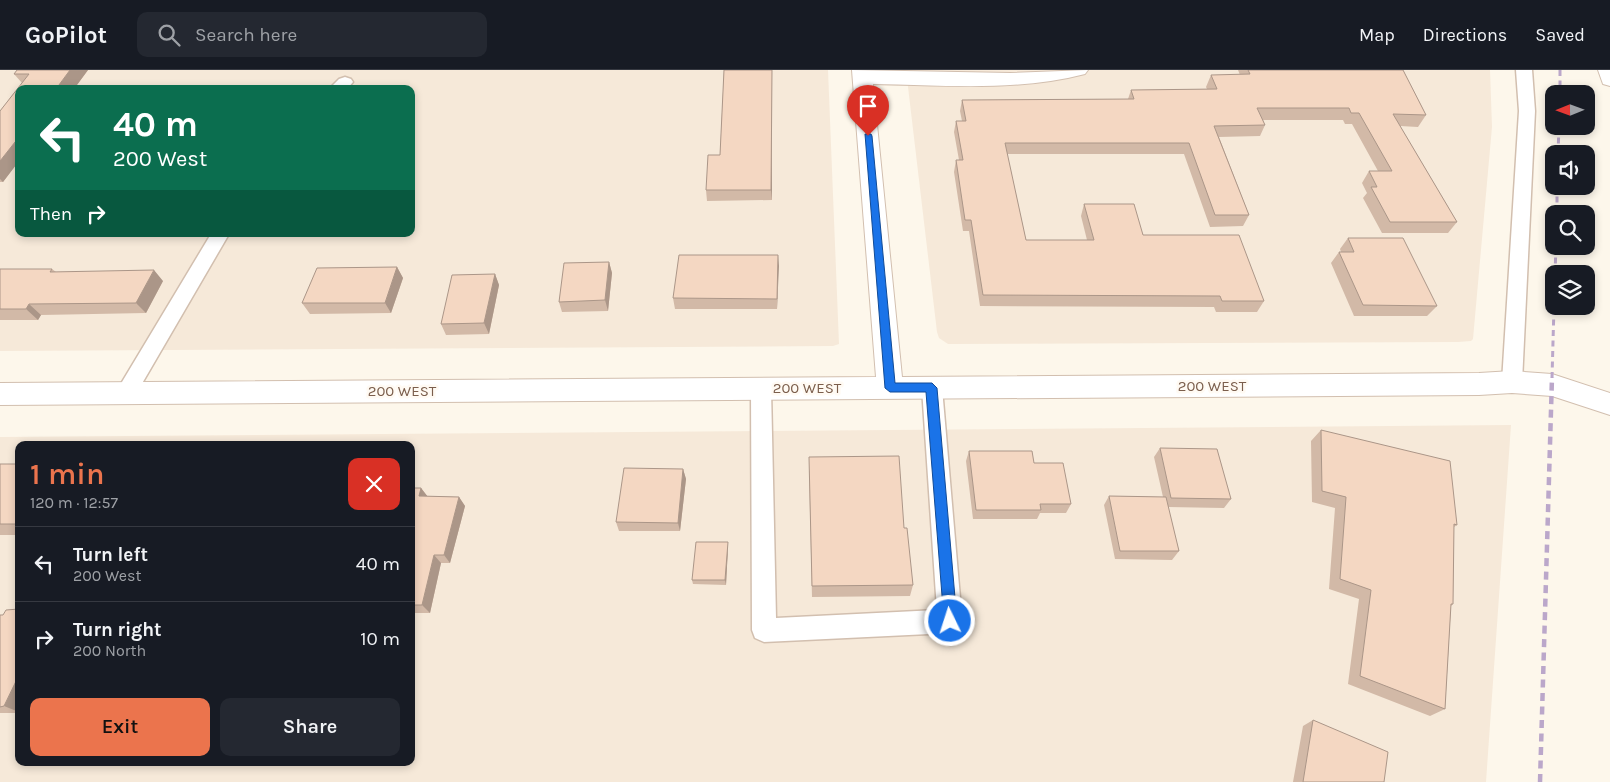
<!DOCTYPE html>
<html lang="en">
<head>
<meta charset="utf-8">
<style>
	:root { --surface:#171b24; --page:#242831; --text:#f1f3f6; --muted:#9ea1a6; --line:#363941; --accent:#eb744d }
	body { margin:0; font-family:Karla,sans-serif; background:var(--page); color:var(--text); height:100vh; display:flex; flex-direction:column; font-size:19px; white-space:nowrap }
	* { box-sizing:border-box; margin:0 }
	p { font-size:16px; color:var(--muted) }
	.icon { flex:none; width:28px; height:28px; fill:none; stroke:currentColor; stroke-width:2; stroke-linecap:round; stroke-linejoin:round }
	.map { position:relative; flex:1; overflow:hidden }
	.sheet { position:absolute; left:15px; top:371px; width:400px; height:325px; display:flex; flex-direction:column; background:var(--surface); border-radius:10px; box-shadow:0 2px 8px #0003 }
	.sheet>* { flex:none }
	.hud { position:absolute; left:15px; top:15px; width:400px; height:152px; border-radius:10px; box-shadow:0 2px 8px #0003; background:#0b6e4f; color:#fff; overflow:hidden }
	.needle { width:32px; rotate:269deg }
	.controls { position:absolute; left:1545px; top:15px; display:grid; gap:10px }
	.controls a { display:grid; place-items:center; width:50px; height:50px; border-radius:10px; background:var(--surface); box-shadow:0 2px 8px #0003; font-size:25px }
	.pin { position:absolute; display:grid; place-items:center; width:42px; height:42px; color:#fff; margin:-51px -21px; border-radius:50% 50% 50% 0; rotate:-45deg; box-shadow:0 0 5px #0007 }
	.pin .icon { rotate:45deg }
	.me { position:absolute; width:55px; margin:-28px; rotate:356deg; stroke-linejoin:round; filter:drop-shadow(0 0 4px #0008) }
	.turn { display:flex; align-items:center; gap:18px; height:105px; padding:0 15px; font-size:22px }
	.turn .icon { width:65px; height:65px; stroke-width:2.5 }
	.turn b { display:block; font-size:35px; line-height:42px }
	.then { display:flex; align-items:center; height:48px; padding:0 15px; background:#0003; gap:10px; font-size:19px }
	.round { display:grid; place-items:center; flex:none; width:52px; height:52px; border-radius:10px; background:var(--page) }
	.overview { display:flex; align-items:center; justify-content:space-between; height:85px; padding:0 15px }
	h1 { font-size:30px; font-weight:600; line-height:38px; color:var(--accent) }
	.action { display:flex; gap:10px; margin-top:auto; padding:10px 15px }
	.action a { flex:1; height:58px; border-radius:10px; background:var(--accent); color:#111; font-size:20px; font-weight:600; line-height:58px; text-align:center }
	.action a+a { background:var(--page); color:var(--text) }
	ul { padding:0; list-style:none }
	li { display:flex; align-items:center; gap:15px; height:75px; padding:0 15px; border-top:1px solid var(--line) }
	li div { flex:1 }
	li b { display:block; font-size:19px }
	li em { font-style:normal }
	header { display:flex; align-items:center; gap:30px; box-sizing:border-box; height:70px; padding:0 25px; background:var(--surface); border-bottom:1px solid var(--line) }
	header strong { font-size:24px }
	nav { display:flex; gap:28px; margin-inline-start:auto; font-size:18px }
	.search { width:350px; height:45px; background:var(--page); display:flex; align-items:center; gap:12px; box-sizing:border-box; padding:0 18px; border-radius:10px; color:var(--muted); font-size:19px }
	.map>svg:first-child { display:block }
	.residential { fill:#f6e9d9; fill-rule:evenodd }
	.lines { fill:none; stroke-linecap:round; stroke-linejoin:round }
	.service-casing { stroke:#d2bfaf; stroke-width:3 }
	.minor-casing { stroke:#d2bfaf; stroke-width:2 }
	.tertiary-casing { stroke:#d2bfaf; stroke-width:2 }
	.service { fill:#fff; fill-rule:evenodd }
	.minor { fill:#fff; fill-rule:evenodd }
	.tertiary { fill:#fff; fill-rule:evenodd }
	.rail-far1 { stroke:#bba7ca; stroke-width:3; stroke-dasharray:6 4.5; stroke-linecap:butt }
	.rail { stroke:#bba7ca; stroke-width:4.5; stroke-dasharray:8 5.5; stroke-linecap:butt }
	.wall { fill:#d2b9a7 }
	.shaded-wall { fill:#ab9688 }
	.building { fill:#f4d7c2; stroke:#ab9688 }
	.route { fill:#1a73e8; stroke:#114b97 }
	.labels { text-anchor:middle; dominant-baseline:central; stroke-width:5; stroke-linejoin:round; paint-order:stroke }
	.street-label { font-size:15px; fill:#7b5e4c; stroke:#fffaf3 }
</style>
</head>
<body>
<header>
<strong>GoPilot</strong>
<div class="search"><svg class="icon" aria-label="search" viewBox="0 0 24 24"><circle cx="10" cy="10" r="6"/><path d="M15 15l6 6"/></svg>Search here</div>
<nav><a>Map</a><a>Directions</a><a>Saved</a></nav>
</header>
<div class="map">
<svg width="1610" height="712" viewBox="0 0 1610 712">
	<rect width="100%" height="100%" fill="#fdf7eb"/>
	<path class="residential" d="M0 0H828L839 274 833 276 0 281ZM19 19H411V164H19Z
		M906 0H1490L1492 57 1473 269 1471 271 1458 272 948 274 939 268 937 262Z
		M1511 355 1486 712H0V367ZM19 375H411V692H19Z"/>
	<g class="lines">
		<defs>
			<path id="service" d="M1516 0H1532L1535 41 1522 312 1519 318 1512 320 1505 318 1502 312 1519 41Z
				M345 7 351 9 353 12 347 19H329L339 9Z
				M211 164H229L133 329 126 331 119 329 116 323 119 317Z
				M932 310 939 312 942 318 962 551 959 559 950 563 764 572 755 568 752 560 751 319 754 313 761 311 768 313 771 319 776 548 937 540 922 318 925 312Z"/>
			<path id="minor" d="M852 0 1010 3 1088 0 1085 4C1016 22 944 15 873 14L902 307 1479 303 1512 301 1552 304 1610 323V345L1552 326 1512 323 1479 325 0 335V313L876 307Z"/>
			<path id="tertiary" d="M1598 0H1610V16L1603 14Z"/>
		</defs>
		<use href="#service" class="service-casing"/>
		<use href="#minor" class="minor-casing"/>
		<use href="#tertiary" class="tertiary-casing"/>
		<use href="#service" class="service"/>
		<use href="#minor" class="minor"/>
		<use href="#tertiary" class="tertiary"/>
		<path class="rail-far1" d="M1560 0V24
			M1558 84 1559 56
			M1557 116V144
			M1555 204 1556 176
			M1552 308 1554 236"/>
		<path class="rail" d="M1540 712 1552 307"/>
	</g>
	<path class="wall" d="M17 0H88L74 19H19V91L3 112H0V41L22 13 14 4Z
		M724 0H772V130L707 131 706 120 720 85Z
		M1238 0H1403L1426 45 1418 57 1400 56 1457 152 1448 163H1382L1363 128 1367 123 1362 113 1369 101H1378L1352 54H1345L1343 50H1263L1265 55 1260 66 1219 67 1249 145 1243 156 1210 157 1184 84H1007L1026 170H1087L1081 146 1084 134 1143 165 1264 231 1257 242H1216L1214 237 980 236 969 161H963L954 102 956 90H959L954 62 956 51H962L960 41 962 30 1128 29 1131 20 1207 19 1206 17 1211 5H1240Z
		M1348 168 1437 236 1427 246H1354L1331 193 1339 182H1341L1340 179Z
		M778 185 777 239H675L673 228Z
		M609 192 612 203 608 241 562 242 559 232Z
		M397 197 403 208 391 243 310 244 302 233Z
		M0 199H52L56 202 163 211 146 243 41 245 38 250H0Z
		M495 204 499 215 489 264 446 265 441 254Z
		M1321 360 1457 455 1454 457 1453 534 1451 536 1445 639 1430 646 1348 614 1359 529 1329 519 1335 438 1312 432 1311 371Z
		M1160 378 1231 429 1224 438 1168 437 1179 481 1172 490 1115 489 1104 435 1109 426 1163 427 1154 387Z
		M969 381 1034 393 1071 434 1066 443H1040L1037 449H973L966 391Z
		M0 394H19V465H0Z
		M683 399 686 409 680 461H619L616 452Z
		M809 400 904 458 913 515 910 526 812 527Z
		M411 418H421L427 426 459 427 465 436 450 493H441L430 543H411Z
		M728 477 726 515 693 514 692 510Z
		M19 539V643H0V545H3Z
		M1313 650 1384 712H1293L1303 656Z"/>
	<path class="shaded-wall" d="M70 0H88L74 19H56Z
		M772 0V130L771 120Z
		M19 67V91L3 112 0 109V91Z
		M778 185 779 196 777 239V229Z
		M609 192 612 203 608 241 605 230Z
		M397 197 403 208 391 243 385 233Z
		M154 200 163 211 146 243 136 233Z
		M495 204 499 215 489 264 484 253Z
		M29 234 41 245 38 250 26 239Z
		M683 399 686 409 680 461 678 453Z
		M421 418 428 427 419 426Z
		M459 427 465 436 450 493 444 485Z
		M728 472V477L726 515 725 510Z
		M434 485 441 493 430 543 422 535Z
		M19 605V642L4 636Z"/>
	<path class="building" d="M17 0H70L56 19H19V67L0 91V41L29 4H14Z
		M724 0H772L771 120H706L708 85H720Z
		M1248 0H1403L1426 45 1393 44 1457 152H1390L1371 117H1377L1369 101H1392L1359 43H1351L1349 38H1257L1265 55 1214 56 1249 145H1215L1189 73H1005L1026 170H1094L1084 134H1134L1143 165H1239L1264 231H1222L1220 226 983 225 971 150H965L956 90H963L956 51H966L962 30 1134 29 1131 20 1217 19 1211 5 1250 4Z
		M1348 168H1403L1437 236 1363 235 1339 182H1354Z
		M679 185H778L777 229 673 228Z
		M609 192 605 230 559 232 564 193Z
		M397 197 385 233H302L317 198Z
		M0 199H52L50 202 154 200 136 233 29 234 26 239H0Z
		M495 204 484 253 441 254 452 205Z
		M1321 360 1450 391 1457 455 1454 454 1453 534H1451L1445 639 1360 606 1371 520 1340 509 1346 427 1322 421Z
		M1160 378 1217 379 1231 429 1171 428Z
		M969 381H1032L1034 393H1063L1071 434H1040L1041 440H976Z
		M899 386 904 458H907L913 515 812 516 809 387Z
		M0 394H19V454H0Z
		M624 398 683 399 678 453 616 452Z
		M411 418H421L419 426 459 427 444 485H434L422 535H411Z
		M1109 426 1166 427 1179 481H1120Z
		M696 472H728L725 510H692Z
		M19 539V605L4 636 0 637V545H3L6 540Z
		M1313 650 1388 682 1384 712H1303Z"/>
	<path class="route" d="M865 64H871L872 66 895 313H932L937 318 957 551 955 556 950 557 946 556 944 551 926 322H890L885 318Z"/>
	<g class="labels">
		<g class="street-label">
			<text x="1212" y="316">200 WEST</text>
			<text x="807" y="318">200 WEST</text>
			<text x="402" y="321">200 WEST</text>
		</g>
	</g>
</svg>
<div class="controls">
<a><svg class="needle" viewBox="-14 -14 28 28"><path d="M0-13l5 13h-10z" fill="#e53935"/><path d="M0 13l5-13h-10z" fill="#9ea1a6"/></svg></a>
<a><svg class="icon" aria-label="sound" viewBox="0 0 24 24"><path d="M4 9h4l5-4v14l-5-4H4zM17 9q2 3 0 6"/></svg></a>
<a><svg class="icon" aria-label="search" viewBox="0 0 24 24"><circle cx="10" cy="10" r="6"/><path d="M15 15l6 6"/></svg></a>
<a><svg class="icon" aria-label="layers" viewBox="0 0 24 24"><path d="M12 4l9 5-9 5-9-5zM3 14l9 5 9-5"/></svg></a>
</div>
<div class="pin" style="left:868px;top:66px;background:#d93025"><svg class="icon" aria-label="arrive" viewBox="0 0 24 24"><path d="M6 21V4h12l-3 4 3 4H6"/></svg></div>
<svg class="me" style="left:950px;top:551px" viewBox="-20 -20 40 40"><circle r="17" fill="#1a73e8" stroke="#fff" stroke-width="3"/><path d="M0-11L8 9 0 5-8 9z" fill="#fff"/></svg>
<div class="hud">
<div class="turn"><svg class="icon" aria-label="left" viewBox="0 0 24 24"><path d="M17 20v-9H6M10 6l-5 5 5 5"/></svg><div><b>40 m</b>200 West</div></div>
<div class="then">Then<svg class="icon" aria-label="right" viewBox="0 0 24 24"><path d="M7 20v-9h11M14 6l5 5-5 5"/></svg></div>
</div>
<section class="sheet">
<div class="overview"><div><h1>1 min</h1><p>120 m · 12:57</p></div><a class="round" style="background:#d93025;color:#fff"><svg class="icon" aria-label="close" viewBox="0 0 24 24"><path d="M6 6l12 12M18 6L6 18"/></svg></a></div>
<ul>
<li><svg class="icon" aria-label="left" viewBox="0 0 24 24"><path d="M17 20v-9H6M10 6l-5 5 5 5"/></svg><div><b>Turn left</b><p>200 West</p></div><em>40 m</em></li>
<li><svg class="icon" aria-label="right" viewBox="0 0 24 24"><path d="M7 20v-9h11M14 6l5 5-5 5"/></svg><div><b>Turn right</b><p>200 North</p></div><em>10 m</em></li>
</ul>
<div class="action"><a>Exit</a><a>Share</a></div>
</section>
</div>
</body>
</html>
